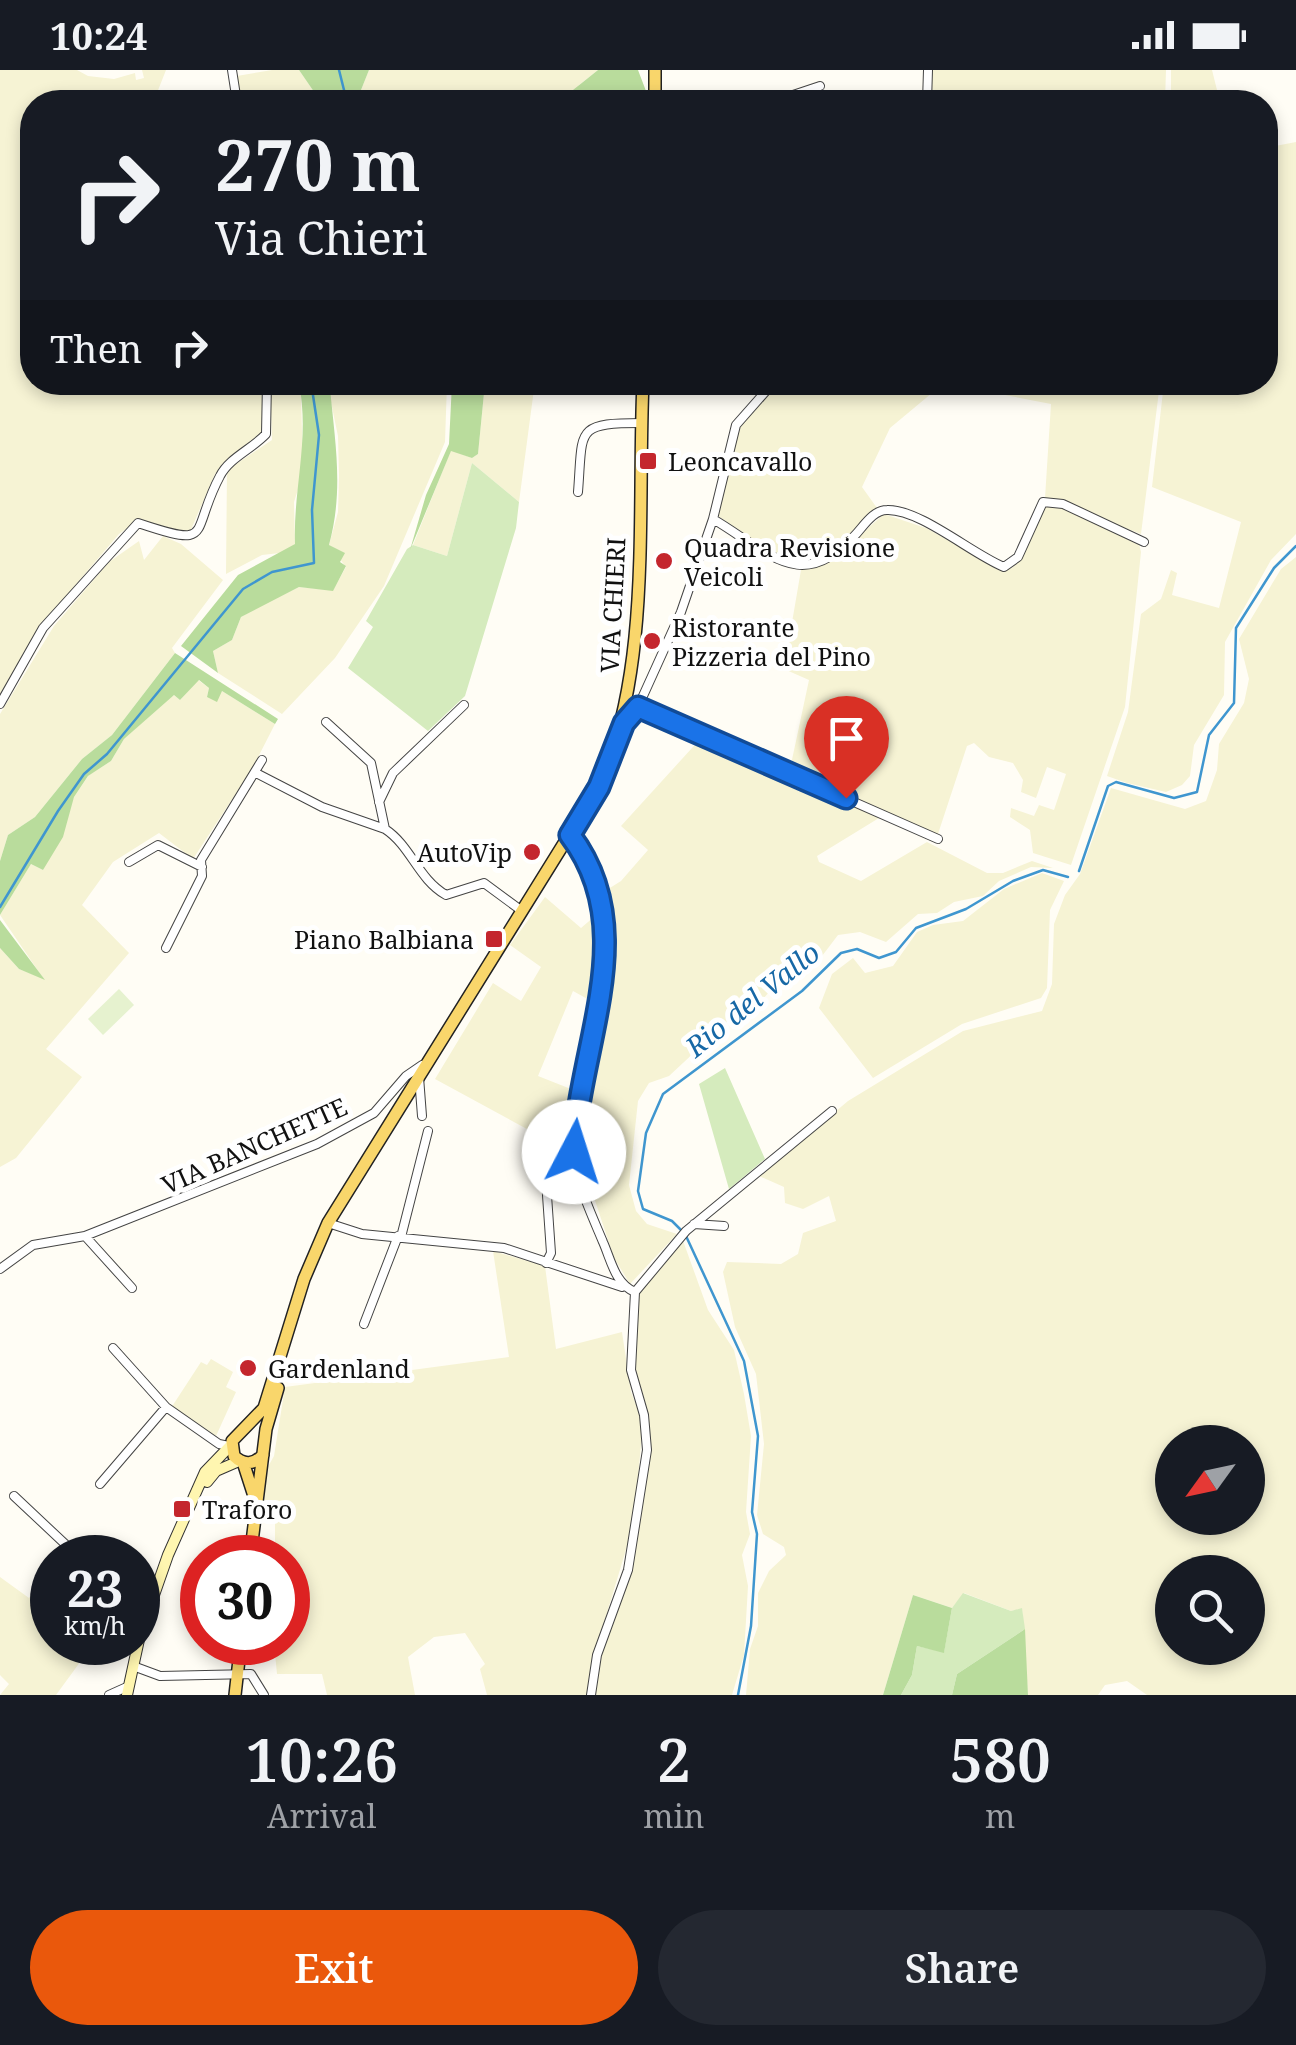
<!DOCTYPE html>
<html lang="en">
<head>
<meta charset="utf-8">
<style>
	:root { --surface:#171b24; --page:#242831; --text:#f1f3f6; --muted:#9ea1a6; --accent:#ea580c }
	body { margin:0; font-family:"Noto Serif",serif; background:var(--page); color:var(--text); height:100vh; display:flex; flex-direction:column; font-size:38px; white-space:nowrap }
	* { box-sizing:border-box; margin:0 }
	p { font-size:32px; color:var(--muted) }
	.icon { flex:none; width:55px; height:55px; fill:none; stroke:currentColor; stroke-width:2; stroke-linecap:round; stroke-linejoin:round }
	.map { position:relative; height:1625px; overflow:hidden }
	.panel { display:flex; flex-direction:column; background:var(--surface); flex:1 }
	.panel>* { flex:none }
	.top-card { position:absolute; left:20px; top:20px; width:1258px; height:305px; border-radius:40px; box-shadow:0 5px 15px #0003; background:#171b24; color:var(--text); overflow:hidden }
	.needle { width:65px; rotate:237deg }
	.buttons { position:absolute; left:1155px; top:1355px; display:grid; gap:20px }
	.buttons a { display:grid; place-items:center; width:110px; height:110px; border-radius:50%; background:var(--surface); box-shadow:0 5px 15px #0003; font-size:50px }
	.speed { position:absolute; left:30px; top:1465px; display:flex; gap:20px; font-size:50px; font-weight:700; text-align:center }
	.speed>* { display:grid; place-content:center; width:130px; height:130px; border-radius:50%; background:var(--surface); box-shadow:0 5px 15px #0003; line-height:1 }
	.speed small { font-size:25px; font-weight:400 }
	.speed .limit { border:15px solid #d22; background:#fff; color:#111 }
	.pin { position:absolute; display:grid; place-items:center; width:85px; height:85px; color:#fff; margin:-102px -42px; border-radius:50% 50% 50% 0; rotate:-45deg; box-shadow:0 0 10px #0007 }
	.pin .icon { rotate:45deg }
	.me { position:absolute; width:110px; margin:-55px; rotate:5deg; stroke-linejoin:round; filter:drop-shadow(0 0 8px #0008) }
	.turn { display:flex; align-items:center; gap:35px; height:210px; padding:0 30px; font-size:45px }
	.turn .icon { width:130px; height:130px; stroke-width:2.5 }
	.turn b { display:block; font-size:70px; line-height:85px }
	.then { display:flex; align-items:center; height:95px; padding:0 30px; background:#0003; gap:20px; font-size:38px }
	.eta { display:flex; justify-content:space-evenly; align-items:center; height:170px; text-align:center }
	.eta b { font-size:60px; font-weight:600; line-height:70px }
	.action { display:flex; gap:20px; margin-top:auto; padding:20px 30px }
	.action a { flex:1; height:115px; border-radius:60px; background:var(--accent); color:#fff; font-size:40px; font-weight:600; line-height:115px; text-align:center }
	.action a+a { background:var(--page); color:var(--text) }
	.status { display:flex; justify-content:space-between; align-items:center; height:70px; padding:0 50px; background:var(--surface); direction:ltr }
	.status svg { height:28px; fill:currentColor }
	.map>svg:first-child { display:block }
	.farmland { fill:#f6f3d4; fill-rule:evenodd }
	.green { fill:#d5ebbd }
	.forest { fill:#b9dc9c }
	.pitch { fill:#e6f2cf }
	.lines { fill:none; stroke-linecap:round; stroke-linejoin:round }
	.stream { stroke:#3f96cf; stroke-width:2.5 }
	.minor-casing { stroke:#444; stroke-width:10 }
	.secondary-casing { stroke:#333; stroke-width:12 }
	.primary-casing { stroke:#222; stroke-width:14 }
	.minor { stroke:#fff; stroke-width:8 }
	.secondary { stroke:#fff6b0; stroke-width:10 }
	.primary { stroke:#f9d66b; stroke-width:11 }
	.route-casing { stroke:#114b97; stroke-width:25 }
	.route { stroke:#1a73e8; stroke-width:18 }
	.poi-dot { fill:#c4262e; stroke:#fff; stroke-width:4 }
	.labels { text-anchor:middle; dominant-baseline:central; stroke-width:10; stroke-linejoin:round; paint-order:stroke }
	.poi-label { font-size:25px; fill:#111; stroke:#fff; text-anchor:start }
	.street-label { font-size:25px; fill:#111; stroke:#fff }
	.water-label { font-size:28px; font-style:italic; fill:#1768a6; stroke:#fff }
</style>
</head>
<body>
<div class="status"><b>10:24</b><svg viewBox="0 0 49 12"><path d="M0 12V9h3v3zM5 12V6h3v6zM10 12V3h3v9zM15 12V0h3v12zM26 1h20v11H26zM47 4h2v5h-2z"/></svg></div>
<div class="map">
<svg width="1296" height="1625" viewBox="0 0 1296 1625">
	<rect width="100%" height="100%" fill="#fffdf5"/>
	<path class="farmland" d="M0 0H77L88 6 114 9 135 3 136 10 144 8 142 0H166L155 28 158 32H32V312L263 313 265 354 258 368 229 388 215 404 190 462 179 465 140 449 119 464 48 547 0 630Z
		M272 0H299L321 32H241L237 6Z
		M369 0H598L579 15 569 32H368L361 20Z
		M932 0H1166L1165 32H932Z
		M1171 0H1212L1220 32H1171Z
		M1296 72V464L1271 490 1225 572 1224 625 1194 675 1190 706 1182 715 1166 722 1127 713 1107 706 1128 642 1141 544 1161 529 1171 500 1177 503 1172 525 1219 538 1241 452 1152 417 1164 313 1265 312V78Z
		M270 313H299L301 322 303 404 294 432 295 474 289 482 262 485 226 504 227 400 272 370Z
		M327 313H447L445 372 384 516 335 588 282 644 218 603 213 581 232 570 241 547 258 537 299 517 333 520 346 497 329 475 338 442 339 406 338 366Z
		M485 313H526L534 319 519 432 472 393 447 486 413 475 451 380 472 388 478 384Z
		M780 313H1160L1141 464 1045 428 1051 334 944 313 890 358 862 417 877 438 826 486 814 492 786 491 718 446 738 359Z
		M1054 433 1139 474 1141 482 1125 637 1071 795 1033 783 1030 760 1010 747 1011 738 1034 746 1039 735 1054 740 1066 704 1047 697 1036 728 1021 722 1023 710 1013 693 989 687 974 673 967 676 937 767 790 699 809 610 784 599 801 500 832 490 884 444 926 458 1002 500 1012 498 1019 490 1041 436Z
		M163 466 181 474 223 510 172 578 175 583 112 665 82 689 35 747 8 765 0 791V644L54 556 109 492 139 471 144 490Z
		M1296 487V1625H1147L1127 1611 1105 1615 1098 1625H1028L1022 1539 1011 1541 964 1523 952 1538 913 1525 883 1625H746L750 1579 758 1556V1523L769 1501 786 1485 784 1477 763 1464 757 1445 764 1374 756 1304 735 1257 723 1202 727 1192 781 1194 798 1184 803 1163 836 1151 829 1126 803 1139 785 1133 784 1117 759 1106 848 1031 963 961 1042 941 1052 914 1054 854 1065 825 1080 804 1111 718 1185 739 1206 731 1217 700 1219 674 1244 633 1249 609 1239 569 1281 499ZM1172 1372H1248V1448H1172ZM1172 1502H1248V1578H1172Z
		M198 610 209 618 207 627 222 621 275 654 252 699 193 789 159 763 113 792 82 835 129 883 46 979 82 1007 16 1088 0 1097V878L19 899 43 908 0 845 31 794 43 800 74 727 89 705 111 691 124 669 164 632 174 625 180 630Z
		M702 667 879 748 817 786 819 792 861 811 927 772 987 803H1003L1032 791 1053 798 1031 797 999 811 983 826 954 832 937 843 918 844 886 872 860 862 838 865 819 890 771 920 751 942 727 952 669 1006 649 1013 638 1031 629 1115 636 1141 647 1154 677 1164 630 1214 614 1188 581 1088 585 1028 615 854 605 821 621 811 648 780 621 756Z
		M1042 803 1064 811 1050 840 1047 918 1041 928 962 954 873 1008 819 938 832 904 853 888 865 903 893 896 917 862 933 855 963 851 1004 819Z
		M545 827 581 858 595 846 600 857 593 932 573 921 538 1006 576 1021 569 1082 435 1009 493 913 521 931 541 897 510 875Z
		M682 1168 708 1240 734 1280 744 1324 751 1366 746 1442 750 1464 742 1485 748 1516 744 1585 732 1625H593L599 1590 634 1485 645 1418 650 1372 634 1289 638 1224Z
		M493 1181 545 1196 556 1279 622 1262 631 1322 643 1352 634 1453 597 1576 588 1625H487L480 1599 485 1594 465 1563 434 1567 408 1587 415 1625H327L322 1604H277L274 1573 288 1572V1488L275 1487V1436L264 1430 265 1402 274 1386 285 1317 509 1287Z
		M211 1289 233 1302 226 1317 236 1322 216 1366 171 1338 201 1292 207 1295Z
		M52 1491V1572L94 1573 56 1625H0L9 1614 0 1605V1507L29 1528Z"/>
	<path class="green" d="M472 393 519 432 516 458 465 626 428 661 348 598 373 557 366 551 407 479 413 475 447 486Z
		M725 998 765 1089 729 1119 699 1014Z
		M963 1523 1011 1541 1022 1538 1025 1559 957 1604 952 1625H901L912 1605 917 1576 944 1582 952 1538Z"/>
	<path class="forest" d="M299 0H369L361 20 368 32H321Z
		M598 0H638L646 21 617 32H569L573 20Z
		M299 313H327L330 318C335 373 344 420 329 475L345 483 340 492 346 496 333 521 299 517 241 547 232 570 213 581 218 603 181 576 238 505 295 474C293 418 310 370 299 313Z
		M452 313H485L478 384 472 388 451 381 410 480 426 425 449 374Z
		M175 583 278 649 275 654 222 621 217 632 207 627 209 618 199 610 180 630 174 625 124 669 111 691 88 706 74 727 63 767 43 800 31 794 0 845V791L8 765 35 747 82 689 112 665Z
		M0 850 45 910 19 899 0 878Z
		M913 1525 952 1538 944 1583 917 1576 912 1605 901 1625H883Z
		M1025 1559 1028 1625H952L957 1604Z"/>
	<path class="pitch" d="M119 919 134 935 103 965 88 949Z"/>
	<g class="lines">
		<path class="stream" d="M339 0 347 32
			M1079 801 1108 716 1116 712 1174 728 1197 722 1209 665 1234 633 1236 558 1274 498 1296 476
			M0 837 58 741 84 704 107 684 243 519 272 502 314 493 312 440 319 365 311 312
			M681 1160 672 1151 643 1139 638 1121 646 1063 663 1024 802 921 841 883 857 879 879 888 896 882 916 858 966 839 1013 811 1043 800 1068 807
			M686 1166 744 1291 758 1366 752 1442 757 1464 751 1556 738 1625"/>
		<defs>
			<path id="minor" d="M232 0 237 32
				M787 27 820 16
				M769 32 787 27 789 32
				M927 32 928 0
				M578 422C583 360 574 353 641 353
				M713 449C769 482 802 526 857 463 865 454 874 440 887 440 920 439 972 484 1004 497L1018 487 1043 432 1063 434 1144 472
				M627 632 938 769
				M0 634 43 558 138 453C216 479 189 464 220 406 229 388 252 379 266 364L267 312
				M326 652 371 693 385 759C411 776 418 809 446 825L484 813 522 841
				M624 653 638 637 681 542 713 449 736 355 774 312
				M256 703 322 737 385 759
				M379 732 393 703 464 635
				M570 765C646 864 573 969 574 1077 574 1109 591 1143 603 1172 611 1190 615 1214 635 1222
				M129 792 158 775 202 797
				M166 878 202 806 201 790 262 690
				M419 1007 422 1046
				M537 1075 544 1082 551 1183 546 1193
				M328 1153 362 1164 504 1178 622 1217
				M694 1154 724 1156
				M85 1166 132 1218
				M401 1167 428 1061
				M0 1199 33 1175 85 1166 317 1074 374 1043 406 1006 422 995
				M364 1254 398 1166
				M113 1278 166 1337 219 1374 229 1376
				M100 1414 166 1337
				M14 1426 80 1488
				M138 1515 154 1523
				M133 1596 160 1606 251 1604 264 1625
				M109 1625 129 1616
				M591 1625 597 1585 628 1500 647 1380 644 1345 631 1300 635 1222 686 1161 832 1041"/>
			<path id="secondary" d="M207 1412 216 1401 239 1391
				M127 1625 140 1565 168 1485 205 1402 231 1375"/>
			<path id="primary" d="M655 0V32
				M263 1385C254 1395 243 1395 234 1386L232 1371 264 1338 304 1209 328 1153 599 717C652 596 637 444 643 312
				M243 1392 254 1426
				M250 1488 266 1359 278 1318
				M235 1625 241 1572"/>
		</defs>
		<use href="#minor" class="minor-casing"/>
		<use href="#secondary" class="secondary-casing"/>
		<use href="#primary" class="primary-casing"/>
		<use href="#minor" class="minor"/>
		<use href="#secondary" class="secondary"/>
		<use href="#primary" class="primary"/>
	</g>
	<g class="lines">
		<defs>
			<path id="route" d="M574 1082C578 975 643 861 570 765L599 717 624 653 638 637 846 728"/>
		</defs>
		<use href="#route" class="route-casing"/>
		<use href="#route" class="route"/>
	</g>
	<g class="poi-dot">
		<rect x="638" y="381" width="20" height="20" rx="5"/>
		<circle cx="664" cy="491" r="10"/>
		<circle cx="652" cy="571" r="10"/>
		<circle cx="532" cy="782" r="10"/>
		<rect x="484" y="859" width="20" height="20" rx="5"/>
		<circle cx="248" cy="1298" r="10"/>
		<rect x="172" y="1429" width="20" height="20" rx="5"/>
	</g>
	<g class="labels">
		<g class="poi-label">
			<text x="668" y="391">Leoncavallo</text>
			<text x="684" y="477">Quadra Revisione<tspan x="684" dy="29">Veicoli</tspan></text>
			<text x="672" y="557">Ristorante<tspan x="672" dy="29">Pizzeria del Pino</tspan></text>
			<text x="512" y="782" text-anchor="end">AutoVip</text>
			<text x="474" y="869" text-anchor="end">Piano Balbiana</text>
			<text x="268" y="1298">Gardenland</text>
			<text x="202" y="1439">Traforo</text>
		</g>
		<g class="street-label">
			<text transform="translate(612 535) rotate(-87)">VIA CHIERI</text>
			<text transform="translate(254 1075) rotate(-24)">VIA BANCHETTE</text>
		</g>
		<g class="water-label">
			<text transform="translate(752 929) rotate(-39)">Rio del Vallo</text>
		</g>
	</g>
</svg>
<div class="buttons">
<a><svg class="needle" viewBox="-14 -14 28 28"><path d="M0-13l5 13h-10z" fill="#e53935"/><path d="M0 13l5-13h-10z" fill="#9ea1a6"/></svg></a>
<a><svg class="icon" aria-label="search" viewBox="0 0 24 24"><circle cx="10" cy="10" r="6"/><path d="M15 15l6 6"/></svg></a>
</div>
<div class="speed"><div>23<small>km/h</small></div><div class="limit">30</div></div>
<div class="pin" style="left:846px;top:728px;background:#d93025"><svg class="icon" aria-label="arrive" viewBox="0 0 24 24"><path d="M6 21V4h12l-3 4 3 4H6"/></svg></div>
<svg class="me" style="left:574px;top:1082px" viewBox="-20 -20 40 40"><circle r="19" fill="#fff"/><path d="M0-13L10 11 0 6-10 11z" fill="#1a73e8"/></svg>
<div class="top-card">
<div class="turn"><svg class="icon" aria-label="right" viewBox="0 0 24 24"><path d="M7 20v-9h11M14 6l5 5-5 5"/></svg><div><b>270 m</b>Via Chieri</div></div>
<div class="then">Then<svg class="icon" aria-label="right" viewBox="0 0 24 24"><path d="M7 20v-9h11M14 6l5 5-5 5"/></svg></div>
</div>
</div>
<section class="panel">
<div class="eta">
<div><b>10:26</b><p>Arrival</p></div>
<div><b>2</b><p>min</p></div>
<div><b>580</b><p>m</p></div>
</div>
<div class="action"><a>Exit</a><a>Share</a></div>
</section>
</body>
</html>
